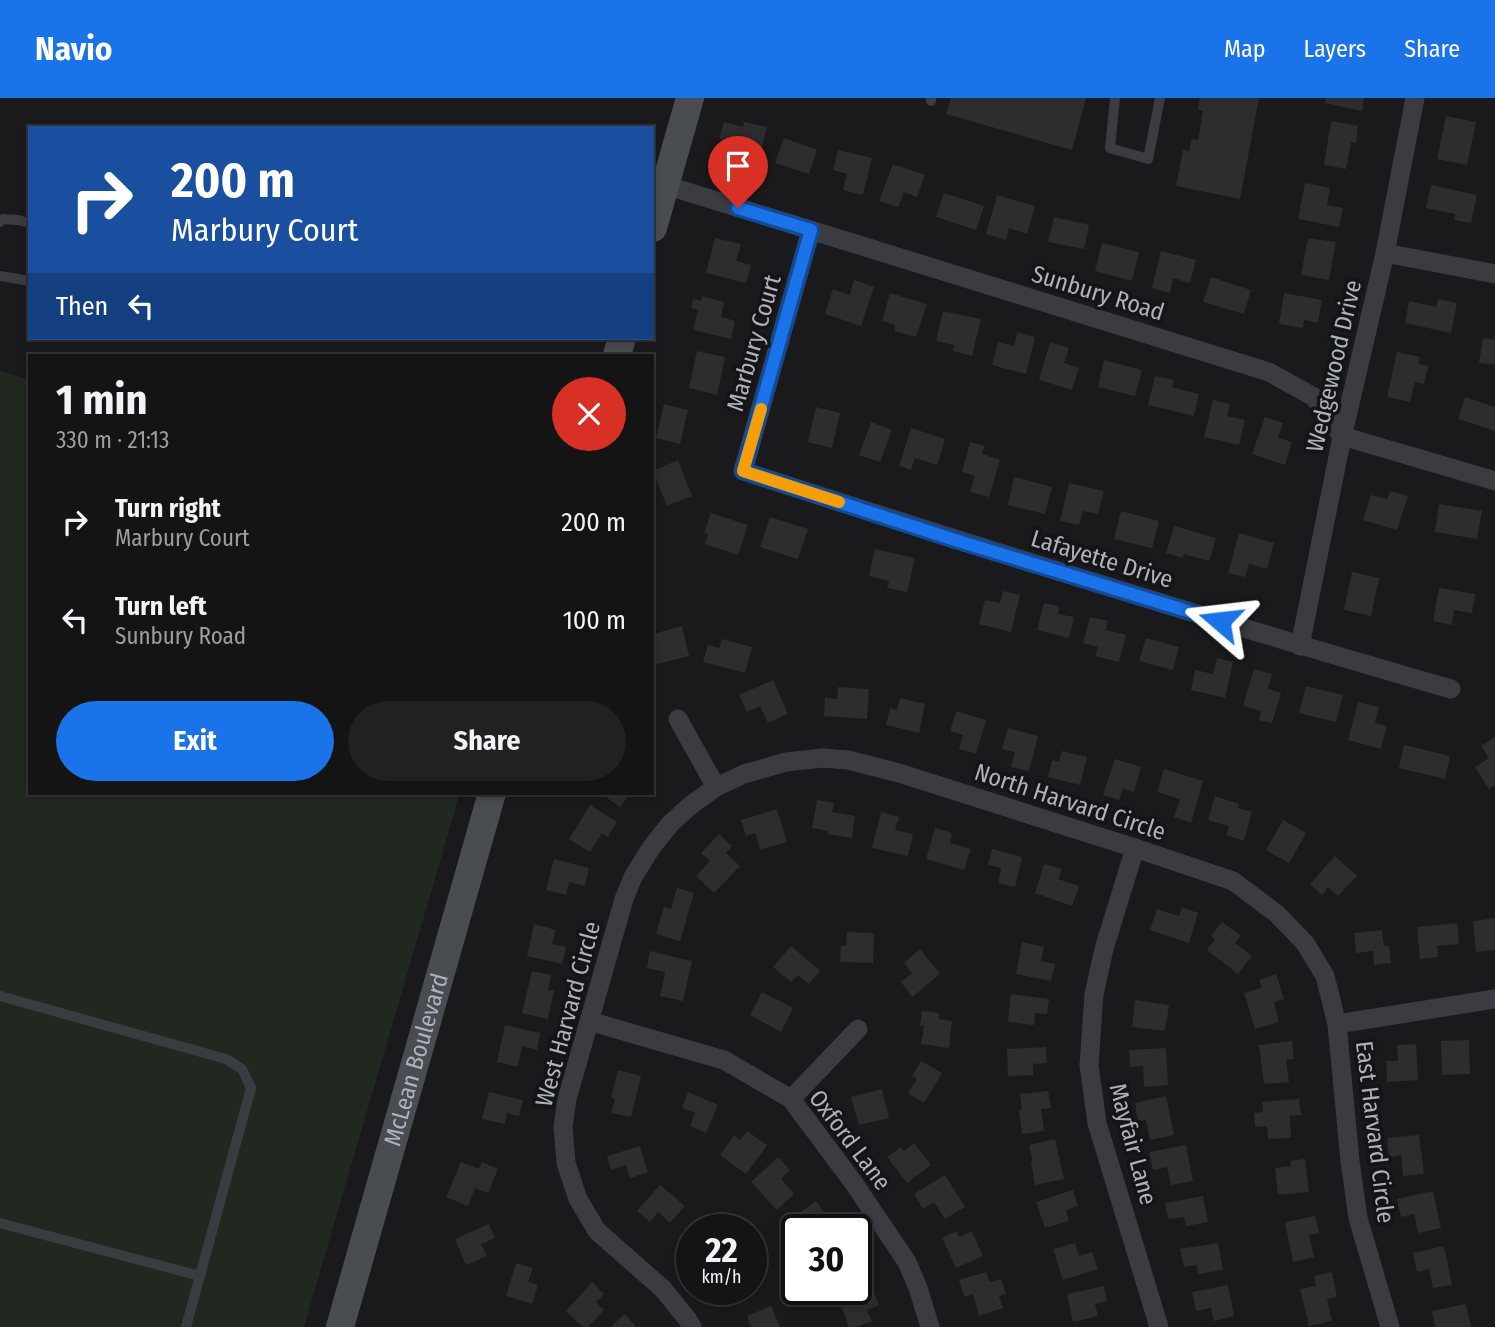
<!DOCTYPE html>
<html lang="en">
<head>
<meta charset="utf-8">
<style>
	:root { --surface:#141415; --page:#212122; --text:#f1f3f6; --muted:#9d9ea0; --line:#333334; --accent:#1a73e8 }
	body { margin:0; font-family:"Fira Sans Condensed",sans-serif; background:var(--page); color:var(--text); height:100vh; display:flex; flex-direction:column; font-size:26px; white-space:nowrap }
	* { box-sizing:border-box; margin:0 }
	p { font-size:23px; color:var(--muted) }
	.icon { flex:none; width:38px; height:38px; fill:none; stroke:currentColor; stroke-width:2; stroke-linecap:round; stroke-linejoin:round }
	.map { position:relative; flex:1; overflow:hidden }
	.sheet { position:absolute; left:28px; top:256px; width:626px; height:441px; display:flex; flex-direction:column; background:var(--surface); border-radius:0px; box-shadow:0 4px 10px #0003,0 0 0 2px var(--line) }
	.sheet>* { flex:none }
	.banner { position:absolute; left:28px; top:28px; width:626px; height:214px; border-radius:0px; box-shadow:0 4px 10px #0003,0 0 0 2px var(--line); background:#1a4fa0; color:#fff; overflow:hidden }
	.speed { position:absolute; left:676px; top:1116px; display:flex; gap:14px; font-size:35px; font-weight:700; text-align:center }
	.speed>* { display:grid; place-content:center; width:91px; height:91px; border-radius:50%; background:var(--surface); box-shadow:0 4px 10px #0003,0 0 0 2px var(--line); line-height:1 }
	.speed small { font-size:18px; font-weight:400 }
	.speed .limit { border:4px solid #111; border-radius:10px; background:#fff; color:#111 }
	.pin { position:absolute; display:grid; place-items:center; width:60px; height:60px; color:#fff; margin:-72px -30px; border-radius:50% 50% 50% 0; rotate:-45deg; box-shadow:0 0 7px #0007 }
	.pin .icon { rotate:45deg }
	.me { position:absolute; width:77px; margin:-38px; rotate:287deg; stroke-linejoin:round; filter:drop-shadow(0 0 5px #0008) }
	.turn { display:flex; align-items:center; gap:24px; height:147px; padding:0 28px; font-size:32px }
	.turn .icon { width:91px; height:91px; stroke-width:2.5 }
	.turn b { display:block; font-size:49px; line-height:60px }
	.then { display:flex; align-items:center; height:66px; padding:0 28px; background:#0003; gap:14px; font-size:26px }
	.round { display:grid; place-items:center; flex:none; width:74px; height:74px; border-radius:37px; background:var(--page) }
	.head { display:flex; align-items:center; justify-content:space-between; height:119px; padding:0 28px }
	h1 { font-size:42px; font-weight:700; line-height:52px }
	.button { display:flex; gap:14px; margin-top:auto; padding:14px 28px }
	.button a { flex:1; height:80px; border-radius:42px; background:var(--accent); color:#fff; font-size:28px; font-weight:700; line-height:80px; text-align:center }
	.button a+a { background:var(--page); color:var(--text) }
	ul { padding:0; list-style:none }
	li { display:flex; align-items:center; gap:21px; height:98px; padding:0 28px }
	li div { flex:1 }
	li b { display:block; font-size:26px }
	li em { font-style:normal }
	header { display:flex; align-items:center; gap:42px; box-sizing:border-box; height:98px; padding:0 35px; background:var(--accent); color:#fff }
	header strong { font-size:33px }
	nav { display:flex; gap:38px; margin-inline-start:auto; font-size:24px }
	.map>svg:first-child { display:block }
	.green { fill:#202820 }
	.building { fill:#2d2d30 }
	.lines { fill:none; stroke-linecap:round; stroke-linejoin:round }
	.service { stroke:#3b3c41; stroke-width:10 }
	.minor { stroke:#3b3c41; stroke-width:19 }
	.secondary { stroke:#494c51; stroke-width:28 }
	.route-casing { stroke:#114b97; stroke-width:18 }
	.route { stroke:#1a73e8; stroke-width:12 }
	.slow { stroke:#f59e0b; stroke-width:12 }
	.labels { text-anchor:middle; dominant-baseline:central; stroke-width:7; stroke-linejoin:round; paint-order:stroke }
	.street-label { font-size:24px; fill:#adb2bc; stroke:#151517 }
</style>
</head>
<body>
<header>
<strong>Navio</strong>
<nav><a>Map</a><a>Layers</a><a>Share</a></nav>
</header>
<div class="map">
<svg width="1495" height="1229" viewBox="0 0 1495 1229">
	<rect width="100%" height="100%" fill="#1a1a1c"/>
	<path class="green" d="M0 273 30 282V695H460L304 1229H0Z"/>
	<path class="building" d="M951 0H1086L1072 52 946 16Z
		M1200 0H1259L1240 101 1176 88 1183 52 1189 53 1192 41 1198 42 1203 13 1198 12Z
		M1326 0H1364L1362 13 1325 5Z
		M1446 18 1476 24 1467 67 1437 61Z
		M1331 23 1358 28 1356 45 1351 44 1346 71 1324 67Z
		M724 24 743 29 744 24 767 29 758 65 735 59 738 45 719 41Z
		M784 40 817 52 809 76 775 65Z
		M838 52 872 60 863 97 843 92 847 76 833 72Z
		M893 66 925 77 917 99 904 94 898 109 879 103Z
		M1305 85 1330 90 1327 107 1343 110 1339 129 1298 121Z
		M1431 87 1477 97 1471 125 1454 122 1455 116 1426 110Z
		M944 95 984 108 976 132 936 119Z
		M997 97 1035 108 1027 136 1009 130 1006 142 986 136Z
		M1054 119 1089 127 1084 151 1048 144Z
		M715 140 741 146 736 163 751 167 746 185 706 175Z
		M1308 140 1336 144 1329 182 1301 177Z
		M1102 145 1139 154 1132 183 1095 173Z
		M1161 153 1196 162 1190 185 1173 180 1170 195 1152 190Z
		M1211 179 1251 192 1244 216 1203 204Z
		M854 182 874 189 861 228 825 216 833 191 850 197Z
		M890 195 927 206 916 239 894 233 895 227 882 223Z
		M1284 195 1322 202 1318 225 1304 222 1303 230 1279 226Z
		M702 198 724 204 721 219 735 223 731 241 693 232 698 212 691 210 693 201 701 203Z
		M1438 201 1457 205 1451 235 1405 225 1409 203 1436 209Z
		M943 213 981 221 972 258 953 253 954 247 936 243Z
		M1017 234 1035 239 1026 276 992 267 998 244 1014 248Z
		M1483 240 1495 242V267L1479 265Z
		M1050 244 1069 250 1064 265 1079 270 1072 292 1039 282Z
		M697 253 725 259 717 297 689 290Z
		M1397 254 1420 259 1419 266 1428 268 1424 286 1415 284 1410 304 1387 299Z
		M1104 262 1142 272 1135 298 1098 289Z
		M1155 278 1174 282 1172 289 1199 296 1194 318 1148 307Z
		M1465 299 1495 309V333L1458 321Z
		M1213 302 1230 306 1227 318 1245 322 1239 347 1204 339Z
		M664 306 688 312 680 346 656 340Z
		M816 309 840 315 832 350 808 344Z
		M1265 319 1283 325 1278 340 1292 344 1285 367 1252 356Z
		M871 324 892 332 880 364 859 357Z
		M911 330 945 341 937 367 915 360 911 372 899 368Z
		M970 344 985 348 982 356 1000 362 989 399 970 394 975 378 962 374Z
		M678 362 692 398 667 408 653 373Z
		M1014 379 1052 389 1045 416 1008 407Z
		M1069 385 1104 393 1098 416 1083 413 1079 427 1060 423Z
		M1390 393 1408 398 1397 432 1363 422 1371 397 1387 401Z
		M1439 406 1482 413 1477 441 1435 434Z
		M1121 413 1159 423 1152 450 1114 441Z
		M711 415 748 427 738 457 705 446 708 436 704 435Z
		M770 419 808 431 798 461 760 449Z
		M1174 428 1216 440 1209 463 1184 456 1183 460 1166 455Z
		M1239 435 1274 445 1267 471 1249 466 1245 479 1228 475Z
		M875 451 915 460 907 494 887 490 889 483 869 478Z
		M1352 474 1379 480 1371 518 1344 512Z
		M1439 490 1475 496 1472 515 1454 512 1452 527 1433 523Z
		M1003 493 1020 497 1011 534 979 526 985 502 1000 505Z
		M1044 505 1059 508 1058 516 1074 519 1069 540 1037 532Z
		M1090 519 1108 523 1106 532 1126 537 1119 564 1095 558 1098 549 1083 545Z
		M682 528 689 558 653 567V536Z
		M1146 540 1179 549 1173 572 1139 563Z
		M722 541 752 549 745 575 703 564 708 547 719 550Z
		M1217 560 1233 564 1225 600 1191 592 1195 572 1213 576Z
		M1254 571 1272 576 1268 591 1281 595 1272 625 1259 622 1261 613 1243 608Z
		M773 582 788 616 768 625 760 608 747 614 739 597Z
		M1306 588 1343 597 1336 624 1299 615Z
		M838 589 869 591 867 621 824 618 825 600 837 601Z
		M900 600 925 606 919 635 886 627 890 610 897 612Z
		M1358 604 1379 609 1375 625 1387 628 1381 651 1348 642Z
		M956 613 986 622 976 656 959 651 963 637 950 633Z
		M1008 630 1038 638 1029 673 1011 669 1015 654 1002 651Z
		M1495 639V687L1489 691 1475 669 1489 660 1481 648Z
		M1404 647 1450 658 1445 681 1399 670Z
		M1062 653 1087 659 1080 687 1048 679 1052 662 1059 664Z
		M1115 661 1141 669 1134 694 1123 690 1119 702 1103 697Z
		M1164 671 1203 683 1191 725 1174 719 1180 701 1157 694Z
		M600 695H631L620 709Z
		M1215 698 1239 706 1238 710 1252 714 1244 743 1226 737 1229 728 1208 722Z
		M817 702 834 705 832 714 855 718 852 740 827 736 828 733 812 730Z
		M590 707 617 724 608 739 602 735 590 754 569 741Z
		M777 711 787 744 760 752 755 735 746 738 741 722Z
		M881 714 899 719 895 732 913 736 908 758 872 750Z
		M1283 722 1306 735 1289 765 1266 752Z
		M935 730 952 735 950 745 971 751 964 772 926 761Z
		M719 736 732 748 726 755 740 768 714 795 696 778 710 763 701 755Z
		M992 751 1022 759 1015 789 998 785 1001 770 988 767Z
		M1335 758 1357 778 1338 798 1328 789 1322 797 1310 786Z
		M554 761 589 770 585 788 569 784 566 797 546 792Z
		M1044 766 1062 771 1058 781 1079 788 1072 808 1035 795Z
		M677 790 694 795 680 843 656 836 664 809 671 811Z
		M1182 809 1198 815 1189 845 1150 832 1157 811 1179 818Z
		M1495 820V852L1476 854 1473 823Z
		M1222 824 1241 838 1235 845 1252 858 1238 876 1207 852 1215 842 1211 838Z
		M1457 825 1459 846 1437 848 1438 859 1420 861 1417 829Z
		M534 826 556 832 552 846 566 849 562 866 527 858Z
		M1382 832 1384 848H1389L1391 865 1374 867 1373 853 1356 855 1354 835Z
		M847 834 874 835 873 865 840 864 841 848H846Z
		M1022 844 1044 849 1041 863 1055 866 1051 883 1016 876Z
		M791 848 820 873 809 886 798 877 791 884 773 869Z
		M920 851 940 876 912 899 901 884 912 875 904 865Z
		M650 853 692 863 683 903 660 898 665 874 647 870Z
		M532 873 551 877 548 892 554 893 548 921 522 915Z
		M1276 876 1284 901 1274 904 1279 924 1255 931 1244 895 1262 890 1259 882Z
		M762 894 793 910 781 934 750 917Z
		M1011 896 1049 901 1047 916 1035 915 1034 927 1008 924Z
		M1135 902 1169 907 1165 933 1132 929Z
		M922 913 939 915V921L952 923 949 950 921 946 924 928H920Z
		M505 927 540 935 537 952 522 948 518 969 497 964Z
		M1469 942 1470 976 1442 977 1441 943Z
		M1292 943 1294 961 1286 962 1289 984 1264 986 1259 947Z
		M1416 946 1418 982 1387 984 1386 963H1398L1397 947Z
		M1046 949 1047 965 1033 966V977L1008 978 1007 951Z
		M1166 950 1168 987 1144 989 1143 968 1130 969 1129 952Z
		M921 963 942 975 924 1005 908 995 917 981 912 978Z
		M618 972 641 978 631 1019 611 1015 615 1001 611 1000Z
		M882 991 889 1020 859 1027 851 999Z
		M1048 993 1051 1010 1041 1011 1044 1033 1022 1036 1019 1012H1022L1020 996Z
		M489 994 523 1002 519 1018 507 1015 505 1026 482 1021Z
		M688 994 718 1007 706 1035 690 1028 695 1015 682 1010Z
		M1166 998 1174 1037 1150 1042 1146 1022 1138 1023 1135 1005Z
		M1299 1001 1301 1017 1290 1018 1291 1040 1268 1041 1267 1028 1255 1029 1254 1015 1263 1014 1262 1004Z
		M747 1033 767 1047 746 1076 720 1057 734 1037 740 1042Z
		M1419 1037 1424 1076 1403 1078 1401 1057 1389 1059 1387 1040Z
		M1055 1041 1064 1081 1035 1087 1031 1064 1033 1063 1029 1047Z
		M914 1045 931 1067 907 1085 887 1059 901 1049 904 1053Z
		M1186 1047 1193 1083 1171 1087 1167 1069 1153 1072 1149 1054Z
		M640 1048 648 1074 630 1080 626 1067 611 1072 607 1058Z
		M778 1059 790 1072 781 1081 794 1096 777 1112 751 1084Z
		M1305 1061 1309 1094 1278 1097 1275 1070 1291 1068 1290 1063Z
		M461 1064 479 1071 482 1064 498 1071 488 1095 475 1090 468 1108 446 1099Z
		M945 1077 965 1109 945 1121 934 1104 923 1111 914 1096Z
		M660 1087 685 1108 670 1125 658 1114 650 1124 637 1113Z
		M1073 1092 1078 1108 1066 1112 1069 1123 1045 1130 1036 1104Z
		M1433 1093 1441 1130 1418 1135 1414 1116 1401 1119 1397 1101Z
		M1203 1098 1208 1124 1186 1128 1184 1119 1168 1121 1165 1105Z
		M816 1103 826 1117 817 1124 823 1132H796V1141L785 1125Z
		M1315 1118 1319 1135 1309 1137 1314 1159 1293 1164 1285 1124Z
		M489 1126 495 1140 481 1146 487 1158 466 1167 455 1141Z
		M957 1133 959 1139 972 1133 983 1158 956 1170 942 1140Z
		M1075 1145 1079 1158 1092 1154 1098 1171 1063 1182 1053 1151Z
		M1218 1145 1223 1172 1198 1176 1197 1167 1184 1169 1180 1151Z
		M1444 1148 1452 1187 1433 1190 1429 1171 1417 1174 1413 1155Z
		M516 1165 533 1170 528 1184 538 1187 532 1206 506 1198Z
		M986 1174 990 1184 1001 1181 1006 1196 999 1198 1003 1210 979 1218 973 1196 964 1199 959 1182Z
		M1332 1174 1337 1199 1327 1201 1332 1223 1309 1228 1300 1191 1316 1188 1314 1178Z
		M592 1184 604 1196 596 1204 604 1212 588 1229H583L566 1213Z
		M1228 1187 1234 1218 1214 1223 1211 1210 1196 1213 1192 1194Z
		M1104 1188 1107 1203 1095 1206 1098 1218 1073 1224 1067 1196Z
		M873 1192 879 1207 867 1212 872 1223 856 1229H849L840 1205Z
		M1466 1206 1471 1229H1435L1432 1213Z
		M771 1208 780 1229H751L747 1218Z
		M625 1216 636 1229H610Z"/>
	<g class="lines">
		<path class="service" d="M1115 0 1110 50 1148 61 1160 0
			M931 3V0
			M0 124 3 121 18 122 30 125
			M0 178 30 183
			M0 898 226 961 242 971 251 990 186 1229
			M0 1125 200 1178"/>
		<path class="minor" d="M665 87 1269 274 1314 299 1342 338 1495 383
			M811 132 743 373C978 449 1214 523 1451 591
			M1385 155 1495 176
			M1300 548 1341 344 1385 155 1415 0
			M678 621 716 689
			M1135 750 1104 851 1094 896 1089 967 1097 1025 1159 1229
			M589 923 724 962 791 1001 853 1084 907 1164 918 1190 930 1229
			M1337 926 1495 901
			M791 1001 858 931
			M692 1229 688 1222 663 1191 597 1133 578 1101 566 1065 563 1029 567 1001 624 801 633 779 651 750 670 726 691 707 716 689 744 676 786 664 823 660 848 662 899 675 1135 750 1233 783 1277 816 1305 845 1325 878 1337 926 1350 1063 1358 1120 1390 1229"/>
		<g class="secondary">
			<path d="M653 130 690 0"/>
			<path d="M617 257 622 240"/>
			<path id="s1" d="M340 1229 492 695"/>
		</g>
	</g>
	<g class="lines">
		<defs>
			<path id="route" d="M738 110 811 132 743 373 955 442 1220 523"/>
		</defs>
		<use href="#route" class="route-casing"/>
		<use href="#route" class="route"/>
		<path class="slow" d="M761 311 743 373 839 404"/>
	</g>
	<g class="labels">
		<g class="street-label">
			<text transform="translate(1098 195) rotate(17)">Sunbury Road</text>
			<text transform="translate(754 245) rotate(-74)">Marbury Court</text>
			<text transform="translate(1334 268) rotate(-77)">Wedgewood Drive</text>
			<text transform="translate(1102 461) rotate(17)">Lafayette Drive</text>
			<text transform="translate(1070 704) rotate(18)">North Harvard Circle</text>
			<text transform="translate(568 916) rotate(-75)">West Harvard Circle</text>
			<text stroke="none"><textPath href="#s1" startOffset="278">McLean Boulevard</textPath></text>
			<text transform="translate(1375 1034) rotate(83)">East Harvard Circle</text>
			<text transform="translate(850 1042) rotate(53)">Oxford Lane</text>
			<text transform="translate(1133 1046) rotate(75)">Mayfair Lane</text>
		</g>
	</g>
</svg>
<div class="speed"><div>22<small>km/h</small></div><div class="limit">30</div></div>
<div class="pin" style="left:738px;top:110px;background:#d93025"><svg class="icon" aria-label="arrive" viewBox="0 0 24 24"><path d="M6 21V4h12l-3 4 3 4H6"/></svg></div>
<svg class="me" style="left:1220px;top:523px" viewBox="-20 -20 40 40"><path d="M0-17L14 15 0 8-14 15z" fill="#1a73e8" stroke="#fff" stroke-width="4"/></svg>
<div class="banner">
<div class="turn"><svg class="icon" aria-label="right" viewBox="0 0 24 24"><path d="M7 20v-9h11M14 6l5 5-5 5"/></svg><div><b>200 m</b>Marbury Court</div></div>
<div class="then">Then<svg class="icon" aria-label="left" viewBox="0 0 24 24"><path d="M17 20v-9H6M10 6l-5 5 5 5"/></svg></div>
</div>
<section class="sheet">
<div class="head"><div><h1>1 min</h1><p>330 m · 21:13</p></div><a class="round" style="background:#d93025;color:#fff"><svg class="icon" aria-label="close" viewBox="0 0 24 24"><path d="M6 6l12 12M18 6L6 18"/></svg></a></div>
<ul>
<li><svg class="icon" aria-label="right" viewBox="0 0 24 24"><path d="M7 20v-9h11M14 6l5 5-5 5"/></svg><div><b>Turn right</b><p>Marbury Court</p></div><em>200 m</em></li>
<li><svg class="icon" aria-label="left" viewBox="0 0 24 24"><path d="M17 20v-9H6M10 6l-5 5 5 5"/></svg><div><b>Turn left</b><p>Sunbury Road</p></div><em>100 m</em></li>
</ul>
<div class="button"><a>Exit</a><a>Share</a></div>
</section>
</div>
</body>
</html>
